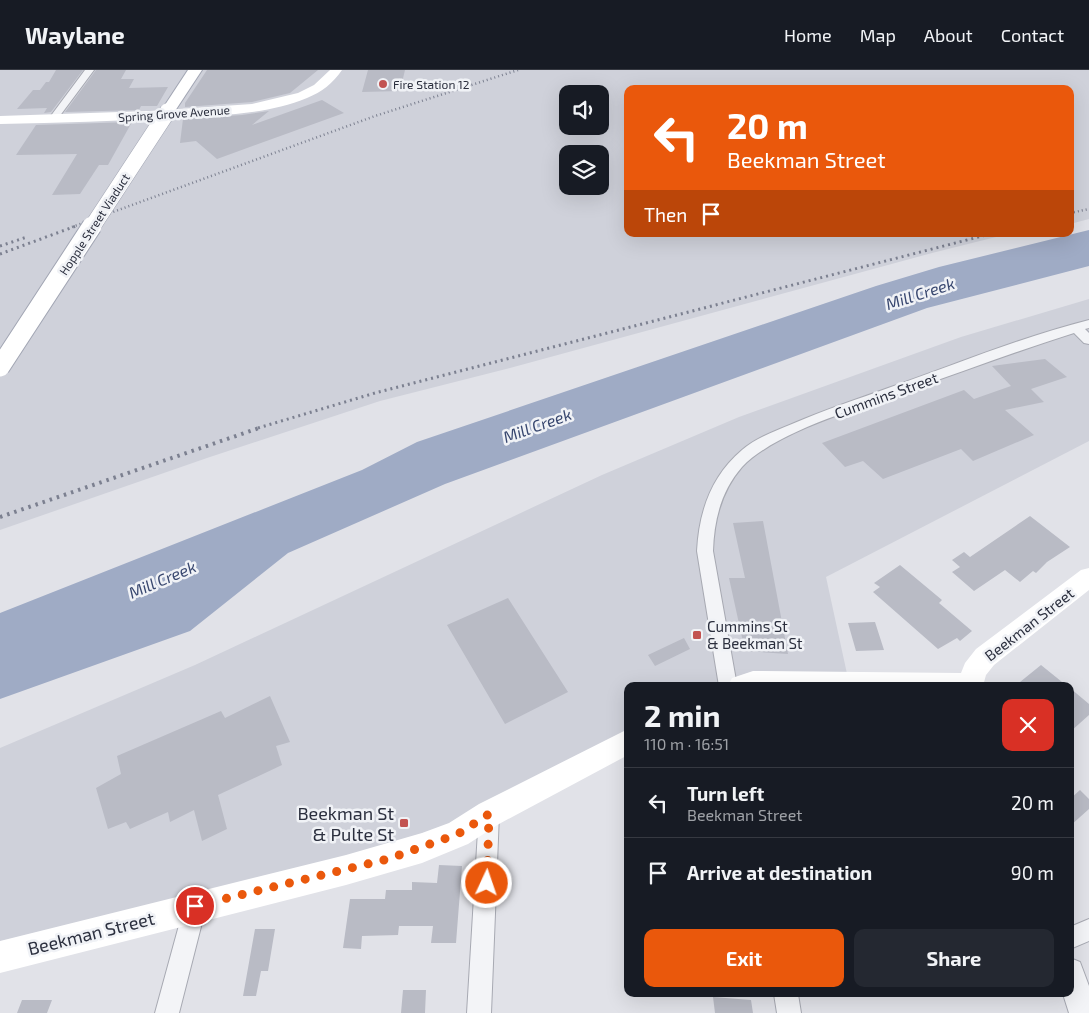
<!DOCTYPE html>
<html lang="en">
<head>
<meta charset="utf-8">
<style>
	:root { --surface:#171b24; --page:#242831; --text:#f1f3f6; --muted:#9ea1a6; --line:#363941; --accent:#ea580c }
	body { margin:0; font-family:"Exo 2",sans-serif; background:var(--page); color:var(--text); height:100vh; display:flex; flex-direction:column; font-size:19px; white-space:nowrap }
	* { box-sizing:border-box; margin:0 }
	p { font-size:16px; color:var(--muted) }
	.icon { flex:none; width:28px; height:28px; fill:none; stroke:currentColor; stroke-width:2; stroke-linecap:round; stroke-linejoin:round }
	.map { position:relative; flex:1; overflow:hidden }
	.side { position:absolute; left:624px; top:612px; width:450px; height:315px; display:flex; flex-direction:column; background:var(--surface); border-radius:10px; box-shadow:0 5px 20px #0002 }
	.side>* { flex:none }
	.guide { position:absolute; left:624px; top:15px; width:450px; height:152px; border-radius:10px; box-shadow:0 5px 20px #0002; background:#ea580c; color:#fff; overflow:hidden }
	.fabs { position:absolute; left:559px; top:15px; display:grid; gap:10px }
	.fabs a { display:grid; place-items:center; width:50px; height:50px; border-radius:10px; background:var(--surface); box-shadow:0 5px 20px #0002; font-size:25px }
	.pin { position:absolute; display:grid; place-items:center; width:42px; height:42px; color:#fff; margin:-21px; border:2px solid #fff; border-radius:50%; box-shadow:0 1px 5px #0007 }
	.me { position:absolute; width:55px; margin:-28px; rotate:3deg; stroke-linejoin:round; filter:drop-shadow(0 0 4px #0008) }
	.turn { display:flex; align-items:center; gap:18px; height:105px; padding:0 20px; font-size:22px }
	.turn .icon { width:65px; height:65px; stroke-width:2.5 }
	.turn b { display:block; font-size:35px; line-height:42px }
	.then { display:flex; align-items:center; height:48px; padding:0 20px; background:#0003; gap:10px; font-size:19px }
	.round { display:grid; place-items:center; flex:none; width:52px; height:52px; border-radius:10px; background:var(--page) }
	.head { display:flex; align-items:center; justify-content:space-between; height:85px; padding:0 20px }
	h1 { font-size:30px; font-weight:700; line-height:38px }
	.button { display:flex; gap:10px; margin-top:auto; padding:10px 20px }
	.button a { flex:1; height:58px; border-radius:10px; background:var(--accent); color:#fff; font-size:20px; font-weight:700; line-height:58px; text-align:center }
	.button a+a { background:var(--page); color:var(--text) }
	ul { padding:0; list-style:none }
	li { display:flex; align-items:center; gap:15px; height:70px; padding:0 20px; border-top:1px solid var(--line) }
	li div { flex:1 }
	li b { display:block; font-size:19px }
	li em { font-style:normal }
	header { display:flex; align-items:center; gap:30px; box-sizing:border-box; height:70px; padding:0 25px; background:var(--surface); border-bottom:1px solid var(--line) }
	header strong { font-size:24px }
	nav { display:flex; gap:28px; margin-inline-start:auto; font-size:18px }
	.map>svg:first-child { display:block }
	.built { fill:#cfd1da; fill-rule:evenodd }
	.water { fill:#9fabc5 }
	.building { fill:#b9bbc5 }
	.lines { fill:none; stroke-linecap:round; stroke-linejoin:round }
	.minor-casing { stroke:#a7a9b2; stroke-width:2 }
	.tertiary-casing { stroke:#a7a9b2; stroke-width:2 }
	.primary-casing { stroke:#a1a5b3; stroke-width:2 }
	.minor { fill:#f3f4f7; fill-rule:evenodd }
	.tertiary { fill:#f3f4f7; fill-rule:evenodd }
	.secondary { fill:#fff; fill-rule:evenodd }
	.primary { fill:#fff; fill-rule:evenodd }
	.rail-far2 { stroke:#7c8090; stroke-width:2.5; stroke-dasharray:1 3; stroke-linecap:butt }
	.rail-far1 { stroke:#7c8090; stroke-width:3; stroke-dasharray:2 4; stroke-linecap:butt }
	.rail { stroke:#7c8090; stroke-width:4; stroke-dasharray:2.5 5; stroke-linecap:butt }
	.primary-bridge-far1-casing { stroke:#a1a5b3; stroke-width:17; stroke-linecap:butt }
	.primary-bridge-casing { stroke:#a1a5b3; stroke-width:21; stroke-linecap:butt }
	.primary-bridge-far1 { stroke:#fff; stroke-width:16 }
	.primary-bridge { stroke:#fff; stroke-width:19 }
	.route { stroke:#ea580c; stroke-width:9; stroke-dasharray:0 16.2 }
	.poi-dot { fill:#c25351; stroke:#f0f2f6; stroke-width:2 }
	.labels { text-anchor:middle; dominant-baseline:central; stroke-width:5; stroke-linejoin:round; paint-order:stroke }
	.far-poi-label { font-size:12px; fill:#2b2f3e; stroke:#f0f2f6; text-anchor:start }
	.far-street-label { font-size:12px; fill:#2b2f3e; stroke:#f0f2f6 }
	.street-label { font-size:15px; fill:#2b2f3e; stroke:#f0f2f6 }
	.poi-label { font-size:15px; fill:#2b2f3e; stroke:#f0f2f6; text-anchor:start }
	.water-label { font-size:16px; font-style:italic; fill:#38476f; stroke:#f0f2f6 }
	.near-poi-label { font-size:18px; fill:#2b2f3e; stroke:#f0f2f6; text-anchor:end }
	.near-street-label { font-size:18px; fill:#2b2f3e; stroke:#f0f2f6 }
</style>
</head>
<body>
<header>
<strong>Waylane</strong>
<nav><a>Home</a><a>Map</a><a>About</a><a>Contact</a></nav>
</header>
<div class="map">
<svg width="1089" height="943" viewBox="0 0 1089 943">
	<rect width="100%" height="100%" fill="#e1e2e8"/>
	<path class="built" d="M0 0H1089V149L1070 154V19H628V164H1008L932 183 510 298 380 331 207 388 0 460ZM568 24H600V56H568ZM568 84H600V116H568Z
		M1089 229V371L826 507 849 613 753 612 741 616H628L627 673 489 744 0 887V678L195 595 602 405 739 347 961 267Z"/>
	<path class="water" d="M1089 160V196L927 238 445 414 288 483 190 561 0 629V543L362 400 417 372 876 216 939 197Z"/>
	<path class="building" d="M56 0H83L51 42 44 43 47 38 17 39 33 20H40L46 12H49Z
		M96 0H126L121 9H134L129 18 168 17 157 36H141L139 40 65 42Z
		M207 0H318L290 23 252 32 185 37V33Z
		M368 0H405L400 21 362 22Z
		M322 30 344 43 217 89 196 71 180 73 183 49 242 45 269 41 252 55Z
		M132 52 108 95H99L80 124 52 125 77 84 16 85 36 55Z
		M1045 289 1067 307 1031 319 1044 332 1005 340 1034 365 973 391 961 379 883 409 863 391 845 397 822 373 964 320 974 329 1011 316 992 296Z
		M1030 446 1070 477 1047 492 1036 503 1033 501 1020 512 1005 500 974 521 952 502 960 497 952 490 964 482 970 487Z
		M763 451 788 584 745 581 729 508H745L733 453Z
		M900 495 942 530 939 533 972 561 960 571 957 568 938 579 873 522 880 517 874 513Z
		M508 528 568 622 505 654 447 555Z
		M875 552 884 580 856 581 848 553Z
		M684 568 690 579 655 596 648 585Z
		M1041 595 1067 616H1015Z
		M1070 618 1089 634V645L1070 662Z
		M270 626 290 672 276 676 282 695 218 725 227 759 202 771 194 740 170 752 168 742 130 759 126 752 108 759 96 718 121 704 117 686 221 641 225 648Z
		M1080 720 1089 729V739L1070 756V729Z
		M439 795 462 796 456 873H431L433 856H399L398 865 362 866 361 879 343 878 350 829H385L386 820H412V812L437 813Z
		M255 859H275L268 901H261L256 926H243Z
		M403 920H426L425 943H401Z
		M713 927 751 930 753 943H715Z
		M22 930H52L47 943H17Z"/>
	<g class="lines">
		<defs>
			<path id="minor" d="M85 0H94L56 51H50V47Z
				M1089 250V258L1085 259 1089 263V274L1084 273 1074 263C1020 280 966 300 913 319 865 336 776 361 742 397 721 421 714 450 713 481L737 616H719L697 481C699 442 711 406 742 380 756 368 775 361 792 354 824 340 858 329 891 317 957 294 1022 267 1089 250Z
				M489 734 496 737 499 744 491 943H467L479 744 482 737Z
				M195 826 203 829 206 837 179 943H155L184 837 187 829Z
				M1089 849V871L1070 879V857Z
				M774 924H798L801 943H777Z"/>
			<path id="tertiary" d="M1070 888 1080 892 1089 916V943H1069L1063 924H1070Z"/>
			<path id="primary" d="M188 0H202L173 44H163L161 41Z"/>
		</defs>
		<use href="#minor" class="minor-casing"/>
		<use href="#tertiary" class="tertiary-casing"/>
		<use href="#primary" class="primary-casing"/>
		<use href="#minor" class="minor"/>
		<use href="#tertiary" class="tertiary"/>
		<path class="secondary" d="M330 0H342C333 13 322 22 307 28 266 45 219 45 175 48 117 51 59 53 0 54V46L150 41 252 34 298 23 314 15Z
			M1089 498V520L994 595 986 605 983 616H728L732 608 753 601 961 603 965 593 976 579 1081 500Z
			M628 659V685L499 754 468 774 422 793 346 815 0 903V871L346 785 422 763 449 753 479 734Z"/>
		<use href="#primary" class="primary"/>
		<path class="rail-far2" d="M1070 143 1089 139
			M72 157 375 46 518 0"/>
		<path class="rail-far1" d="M0 176 27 167
			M0 184 76 156
			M258 358 375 323 990 164"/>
		<path class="rail" d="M0 447 262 357"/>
		<defs>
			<path id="primary-bridge-far1" d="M92 157 168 41"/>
			<path id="primary-bridge" d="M0 297 92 156"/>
		</defs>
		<use href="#primary-bridge-far1" class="primary-bridge-far1-casing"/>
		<use href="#primary-bridge" class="primary-bridge-casing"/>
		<use href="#primary-bridge-far1" class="primary-bridge-far1"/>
		<use href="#primary-bridge" class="primary-bridge"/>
	</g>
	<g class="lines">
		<path class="route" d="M195 836 388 789 458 764 489 744 487 813"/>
	</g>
	<g class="poi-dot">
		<circle cx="383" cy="14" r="5"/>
		<rect x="692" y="560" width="10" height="10" rx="2.5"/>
		<rect x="399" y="748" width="10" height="10" rx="2.5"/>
	</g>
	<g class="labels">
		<g class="far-poi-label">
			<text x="393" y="14">Fire Station 12</text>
		</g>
		<g class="far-street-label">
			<text transform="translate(174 43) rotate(-4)">Spring Grove Avenue</text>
			<text transform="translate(94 154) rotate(-57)">Hopple Street Viaduct</text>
		</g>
		<g class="street-label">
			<text transform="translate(886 325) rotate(-20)">Cummins Street</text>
			<text transform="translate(1029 554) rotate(-38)">Beekman Street</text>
		</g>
		<g class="poi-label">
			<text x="707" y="556">Cummins St<tspan x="707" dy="17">&amp; Beekman St</tspan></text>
		</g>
		<g class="water-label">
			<text transform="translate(920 223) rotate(-18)">Mill Creek</text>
			<text transform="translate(537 355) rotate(-20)">Mill Creek</text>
			<text transform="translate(162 509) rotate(-23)">Mill Creek</text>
		</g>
		<g class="near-poi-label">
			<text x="394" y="743">Beekman St<tspan x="394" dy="21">&amp; Pulte St</tspan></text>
		</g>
		<g class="near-street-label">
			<text transform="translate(91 863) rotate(-14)">Beekman Street</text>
		</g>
	</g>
</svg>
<div class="fabs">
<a><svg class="icon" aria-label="sound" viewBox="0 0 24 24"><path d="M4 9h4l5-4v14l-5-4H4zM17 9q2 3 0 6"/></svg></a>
<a><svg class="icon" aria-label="layers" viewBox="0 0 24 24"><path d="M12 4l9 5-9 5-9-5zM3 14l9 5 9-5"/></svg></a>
</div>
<div class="pin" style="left:195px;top:836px;background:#d93025"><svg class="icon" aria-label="arrive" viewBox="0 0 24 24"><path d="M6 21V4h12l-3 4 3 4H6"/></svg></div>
<svg class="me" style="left:487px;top:813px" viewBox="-20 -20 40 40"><circle r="17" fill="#ea580c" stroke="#fff" stroke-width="3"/><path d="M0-11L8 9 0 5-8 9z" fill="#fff"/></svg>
<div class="guide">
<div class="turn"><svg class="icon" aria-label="left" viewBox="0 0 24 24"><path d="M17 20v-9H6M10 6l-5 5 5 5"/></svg><div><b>20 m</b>Beekman Street</div></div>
<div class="then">Then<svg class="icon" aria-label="arrive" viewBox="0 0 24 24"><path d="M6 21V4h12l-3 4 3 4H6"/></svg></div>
</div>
<section class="side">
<div class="head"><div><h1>2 min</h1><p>110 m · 16:51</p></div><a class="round" style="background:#d93025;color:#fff"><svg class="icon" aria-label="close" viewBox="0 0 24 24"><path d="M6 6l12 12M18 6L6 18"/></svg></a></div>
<ul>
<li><svg class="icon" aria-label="left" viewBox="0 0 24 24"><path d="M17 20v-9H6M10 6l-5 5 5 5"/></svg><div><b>Turn left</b><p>Beekman Street</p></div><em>20 m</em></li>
<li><svg class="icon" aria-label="arrive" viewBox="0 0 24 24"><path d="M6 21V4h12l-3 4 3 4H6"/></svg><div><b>Arrive at destination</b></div><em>90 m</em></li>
</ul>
<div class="button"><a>Exit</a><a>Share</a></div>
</section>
</div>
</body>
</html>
